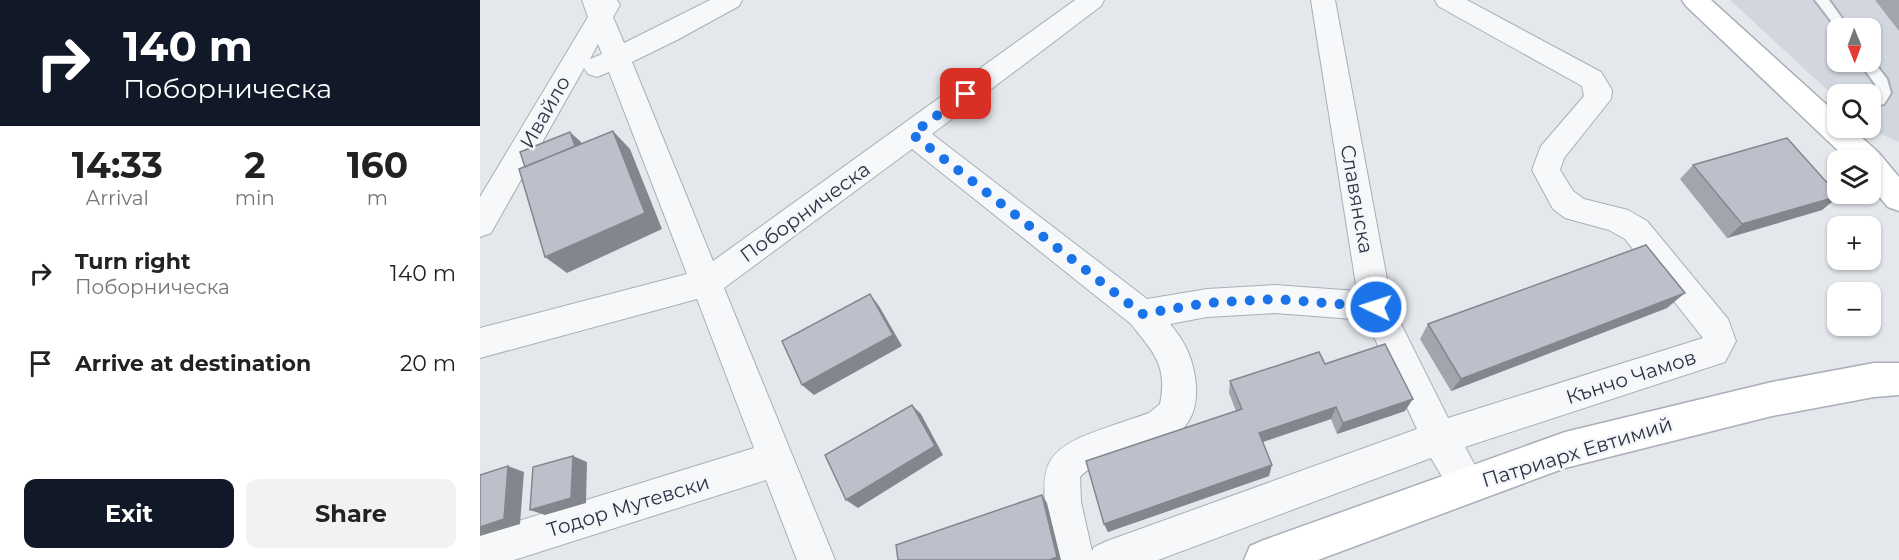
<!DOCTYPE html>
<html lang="en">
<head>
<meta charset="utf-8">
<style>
	:root { --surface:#fff; --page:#f2f2f2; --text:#222; --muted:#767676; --accent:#111827 }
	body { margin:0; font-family:Montserrat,sans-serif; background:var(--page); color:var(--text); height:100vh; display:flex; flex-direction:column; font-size:22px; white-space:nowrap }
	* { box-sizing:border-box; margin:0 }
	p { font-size:20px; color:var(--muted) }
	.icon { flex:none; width:33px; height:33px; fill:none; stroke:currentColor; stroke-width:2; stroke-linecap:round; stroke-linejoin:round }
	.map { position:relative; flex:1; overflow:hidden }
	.panel { display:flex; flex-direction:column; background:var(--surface); width:480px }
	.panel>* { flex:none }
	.hud { background:#111827; color:#fff; overflow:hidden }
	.needle { width:39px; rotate:179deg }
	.buttons { position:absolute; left:1347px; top:18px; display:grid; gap:12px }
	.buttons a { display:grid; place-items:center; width:54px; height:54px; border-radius:12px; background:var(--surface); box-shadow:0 2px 4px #0004; font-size:30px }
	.pin { position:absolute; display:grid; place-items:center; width:51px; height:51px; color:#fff; margin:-26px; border-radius:12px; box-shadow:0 3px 9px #0006 }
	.me { position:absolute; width:66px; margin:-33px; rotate:274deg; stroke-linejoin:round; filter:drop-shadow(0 0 4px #0008) }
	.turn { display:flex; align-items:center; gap:21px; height:126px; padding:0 24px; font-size:27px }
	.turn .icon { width:78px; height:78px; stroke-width:2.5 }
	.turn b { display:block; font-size:42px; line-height:51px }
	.eta { display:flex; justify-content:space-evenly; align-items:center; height:102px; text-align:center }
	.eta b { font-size:36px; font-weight:700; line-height:42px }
	.button { display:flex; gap:12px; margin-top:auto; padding:12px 24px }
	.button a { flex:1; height:69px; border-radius:12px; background:var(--accent); color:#fff; font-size:24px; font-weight:700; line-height:69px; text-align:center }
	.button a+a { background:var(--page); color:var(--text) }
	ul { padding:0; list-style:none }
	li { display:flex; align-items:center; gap:18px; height:90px; padding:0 24px }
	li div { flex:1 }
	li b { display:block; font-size:22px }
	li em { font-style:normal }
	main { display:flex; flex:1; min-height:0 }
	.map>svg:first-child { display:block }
	.built { fill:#d2d6de; fill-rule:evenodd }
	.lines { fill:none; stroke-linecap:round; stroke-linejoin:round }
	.service-casing { stroke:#a9aeb7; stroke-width:4 }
	.minor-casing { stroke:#a9aeb7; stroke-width:2 }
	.secondary-casing { stroke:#a9aeb7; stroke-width:3 }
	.service { fill:#f7f8fa; fill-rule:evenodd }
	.minor { fill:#f7f8fa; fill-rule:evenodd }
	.secondary { fill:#fff; fill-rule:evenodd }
	.wall { fill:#a1a5ae }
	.shaded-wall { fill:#83868d }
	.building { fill:#bbc0ca; stroke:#83868d; stroke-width:1.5 }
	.route { stroke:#1a73e8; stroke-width:10; stroke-dasharray:0 18 }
	.labels { text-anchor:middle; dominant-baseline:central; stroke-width:5; stroke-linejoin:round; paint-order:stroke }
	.street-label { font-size:20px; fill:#2b3445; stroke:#f4f6f9 }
</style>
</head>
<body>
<main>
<section class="panel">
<div class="hud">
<div class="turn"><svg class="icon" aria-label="right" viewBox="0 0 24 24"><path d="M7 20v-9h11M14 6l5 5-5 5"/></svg><div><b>140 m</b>Поборническа</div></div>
</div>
<div class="eta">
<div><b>14:33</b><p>Arrival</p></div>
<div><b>2</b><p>min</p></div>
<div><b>160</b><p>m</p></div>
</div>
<ul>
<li><svg class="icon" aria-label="right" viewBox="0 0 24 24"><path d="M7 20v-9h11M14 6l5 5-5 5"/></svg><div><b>Turn right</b><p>Поборническа</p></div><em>140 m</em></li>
<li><svg class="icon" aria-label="arrive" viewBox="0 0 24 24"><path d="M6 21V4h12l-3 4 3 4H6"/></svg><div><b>Arrive at destination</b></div><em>20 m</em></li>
</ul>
<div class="button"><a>Exit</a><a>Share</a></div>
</section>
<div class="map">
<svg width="1419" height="560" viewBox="0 0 1419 560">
	<rect width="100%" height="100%" fill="#e4e7ec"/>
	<path class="built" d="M1250 0H1419V142L1388 128H1390V94H1358L1357 99ZM1358 28H1390V62H1358Z"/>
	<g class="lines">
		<defs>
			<path id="service" d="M1335 0H1349L1369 28 1358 30Z
				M1391 58 1407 79 1411 93 1404 104 1390 107V97L1397 92 1395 84 1379 62H1390Z
				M1358 103V114L1334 117 1329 116 1327 112 1329 108Z"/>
			<path id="minor" d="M102 0H137L140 5 133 17 144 43 230 0H262L259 6 197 40 152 62 233 261 595 0H624L621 6 452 134 667 299 727 289 795 285 877 291 831 0H855L912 306 968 418 1223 338 1145 239 1129 230 1085 218 1073 209 1052 170 1061 146 1104 96 1102 86 958 6 955 0H987L1121 72 1132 90 1131 99 1084 158 1080 170 1093 191 1104 199 1148 210 1167 221 1248 319 1256 341 1245 362 985 447 1005 484 1000 497 987 502 974 497 951 458 678 560H576C549 444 565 449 669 413L680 404C688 365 673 352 651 324L432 149 244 288 355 560H317L286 480 34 560H0V533L274 448 217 299 0 358V328L207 274 129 72 117 77 108 74 104 68 11 233 0 237V197L108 17ZM118 44 122 54 110 59ZM795 313 886 320 937 429 627 541 614 547 612 551 601 502 600 477C637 439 720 461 716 386 714 360 706 343 690 324L727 317Z"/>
			<path id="secondary" d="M1202 0H1231L1358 115V128H1371L1398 152 1419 177V211L1408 207 1390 186V160H1368L1206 6Z
				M1394 363H1419V395L1394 397 1292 416 1085 468 838 560H764L770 546 784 540 1085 432 1292 382Z"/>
		</defs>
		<use href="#service" class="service-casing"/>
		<use href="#minor" class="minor-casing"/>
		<use href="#secondary" class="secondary-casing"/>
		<use href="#service" class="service"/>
		<use href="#minor" class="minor"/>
		<use href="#secondary" class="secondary"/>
	</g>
	<path class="wall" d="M1395 0H1419V31Z
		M1213 165 1359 196 1342 210 1247 238 1200 179Z
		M1187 308 971 391 940 339 948 324Z
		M845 364 925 411 857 434 851 419 783 442 789 476 628 532 624 524 756 411 749 393 750 381Z"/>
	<path class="shaded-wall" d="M133 131 150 149 182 229 87 273 65 257Z
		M90 132 101 142 110 166 60 187Z
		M1359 196 1342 210 1247 238 1262 224Z
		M1205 293 1187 308 971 391 981 379Z
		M390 294 399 306 422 346 334 395 322 385Z
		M933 399 925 411 857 434 863 423Z
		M432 405 441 414 463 455 378 508 366 500Z
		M856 407 851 419 776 444 779 433Z
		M93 456 107 462 106 503 65 515 50 510Z
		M792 465 789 476 628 532 624 524Z
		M28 466 44 472 40 524 0 536V527Z
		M562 495 567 503 581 560H569Z"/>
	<path class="building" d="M133 131 165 213 65 257 39 169Z
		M90 132 95 146 45 167 40 152Z
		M1307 138 1359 196 1262 224 1213 165Z
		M1166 245 1205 293 981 379 948 324Z
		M390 294 413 335 322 385 302 341Z
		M905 344 933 399 863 423 856 407 779 433 792 465 624 524 606 461 762 409 750 381 839 352 845 364Z
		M432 405 455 446 366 500 345 455Z
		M93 456 91 498 50 510 53 467Z
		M28 466 24 519 0 527V475Z
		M562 495 577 557 569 560H418L416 545Z"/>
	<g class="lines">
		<path class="route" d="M486 94 432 134 662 314 727 303 795 299 896 307"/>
	</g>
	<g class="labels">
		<g class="street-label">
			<text transform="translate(65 112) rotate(-60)">Ивайло</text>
			<text transform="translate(877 199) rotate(80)">Славянска</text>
			<text transform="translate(325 212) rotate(-36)">Поборническа</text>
			<text transform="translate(1151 377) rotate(-18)">Кънчо Чамов</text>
			<text transform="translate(1097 452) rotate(-17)">Патриарх Евтимий</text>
			<text transform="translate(148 506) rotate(-17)">Тодор Мутевски</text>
		</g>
	</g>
</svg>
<div class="buttons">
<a><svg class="needle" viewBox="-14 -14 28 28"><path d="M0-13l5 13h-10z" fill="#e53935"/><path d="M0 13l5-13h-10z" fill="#767676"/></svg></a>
<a><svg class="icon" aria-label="search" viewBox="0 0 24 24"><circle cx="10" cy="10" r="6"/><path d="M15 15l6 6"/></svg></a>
<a><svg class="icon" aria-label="layers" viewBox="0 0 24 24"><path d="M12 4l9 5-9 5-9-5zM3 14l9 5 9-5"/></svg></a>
<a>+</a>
<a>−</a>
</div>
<div class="pin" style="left:486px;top:94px;background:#d93025"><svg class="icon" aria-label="arrive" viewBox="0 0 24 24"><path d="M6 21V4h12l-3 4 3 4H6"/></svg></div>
<svg class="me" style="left:896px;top:307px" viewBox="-20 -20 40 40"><circle r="17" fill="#1a73e8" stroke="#fff" stroke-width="3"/><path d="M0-11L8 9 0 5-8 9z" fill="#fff"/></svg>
</div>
</main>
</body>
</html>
